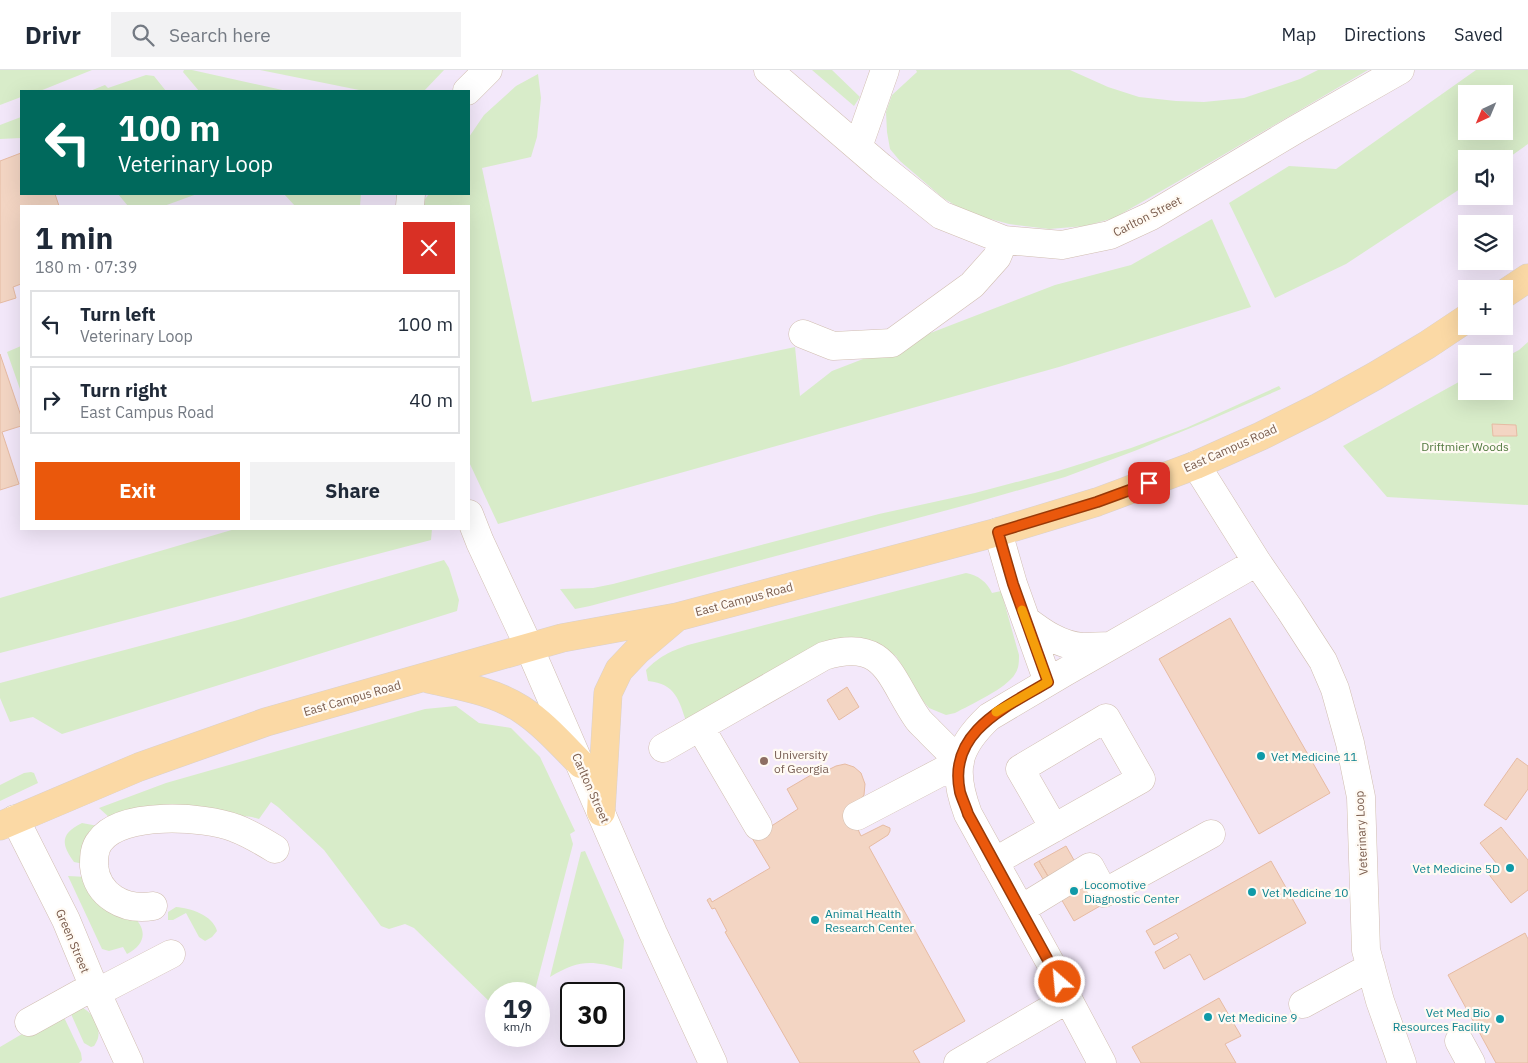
<!DOCTYPE html>
<html lang="en">
<head>
<meta charset="utf-8">
<style>
	:root { --surface:#fff; --page:#f2f2f3; --text:#1f2937; --muted:#747a83; --line:#e0e1e3; --accent:#ea580c }
	body { margin:0; font-family:"IBM Plex Sans",sans-serif; background:var(--page); color:var(--text); height:100vh; display:flex; flex-direction:column; font-size:19px; white-space:nowrap }
	* { box-sizing:border-box; margin:0 }
	p { font-size:16px; color:var(--muted) }
	.icon { flex:none; width:28px; height:28px; fill:none; stroke:currentColor; stroke-width:2; stroke-linecap:round; stroke-linejoin:round }
	.map { position:relative; flex:1; overflow:hidden }
	.panel { position:absolute; left:20px; top:135px; width:450px; height:325px; display:flex; flex-direction:column; background:var(--surface); border-radius:0px; box-shadow:0 5px 20px #0002 }
	.panel>* { flex:none }
	.top-card { position:absolute; left:20px; top:20px; width:450px; height:105px; border-radius:0px; box-shadow:0 5px 20px #0002; background:#00695c; color:#fff; overflow:hidden }
	.needle { width:32px; rotate:224deg }
	.buttons { position:absolute; left:1458px; top:15px; display:grid; gap:10px }
	.buttons a { display:grid; place-items:center; width:55px; height:55px; border-radius:0px; background:var(--surface); box-shadow:0 5px 20px #0002; font-size:25px }
	.speed { position:absolute; left:485px; top:912px; display:flex; gap:10px; font-size:25px; font-weight:700; text-align:center }
	.speed>* { display:grid; place-content:center; width:65px; height:65px; border-radius:50%; background:var(--surface); box-shadow:0 5px 20px #0002; line-height:1 }
	.speed small { font-size:12px; font-weight:400 }
	.speed .limit { border:2px solid #111; border-radius:8px; background:#fff; color:#111 }
	.pin { position:absolute; display:grid; place-items:center; width:42px; height:42px; color:#fff; margin:-21px; border-radius:10px; box-shadow:0 2px 8px #0006 }
	.me { position:absolute; width:55px; margin:-28px; rotate:333deg; stroke-linejoin:round; filter:drop-shadow(0 0 4px #0008) }
	.turn { display:flex; align-items:center; gap:18px; height:105px; padding:0 15px; font-size:22px }
	.turn .icon { width:65px; height:65px; stroke-width:2.5 }
	.turn b { display:block; font-size:35px; line-height:42px }
	.round { display:grid; place-items:center; flex:none; width:52px; height:52px; border-radius:0px; background:var(--page) }
	.summary { display:flex; align-items:center; justify-content:space-between; height:85px; padding:0 15px }
	h1 { font-size:30px; font-weight:800; line-height:38px }
	.cta { display:flex; gap:10px; margin-top:auto; padding:10px 15px }
	.cta a { flex:1; height:58px; border-radius:0px; background:var(--accent); color:#fff; font-size:20px; font-weight:800; line-height:58px; text-align:center }
	.cta a+a { background:var(--page); color:var(--text) }
	ul { padding:0; list-style:none }
	li { display:flex; align-items:center; gap:15px; height:68px; margin:0 10px 8px; padding:0 5px; border:2px solid var(--line); border-radius:0px }
	li div { flex:1 }
	li b { display:block; font-size:19px }
	li em { font-style:normal }
	header { display:flex; align-items:center; gap:30px; box-sizing:border-box; height:70px; padding:0 25px; background:var(--surface); border-bottom:1px solid var(--line) }
	header strong { font-size:24px }
	nav { display:flex; gap:28px; margin-inline-start:auto; font-size:18px }
	.search { width:350px; height:45px; background:var(--page); display:flex; align-items:center; gap:12px; box-sizing:border-box; padding:0 18px; border-radius:0px; color:var(--muted); font-size:19px }
	.map>svg:first-child { display:block }
	.education { fill:#f3e8fa; fill-rule:evenodd }
	.green { fill:#d8ecc9; fill-rule:evenodd }
	.building { fill:#f3d5c3; stroke:#e6bba3 }
	.lines { fill:none; stroke-linecap:round; stroke-linejoin:round }
	.minor-casing { stroke:#d1beb0; stroke-width:29 }
	.major-casing { stroke:#dad1cd; stroke-width:29 }
	.minor { stroke:#fff; stroke-width:28 }
	.major { stroke:#fbd9a5; stroke-width:28 }
	.route-casing { stroke:#983908; stroke-width:12 }
	.route { stroke:#ea580c; stroke-width:9 }
	.slow { stroke:#f59e0b; stroke-width:9 }
	.culture-dot { fill:#0f9aa8; stroke:#fffaf3; stroke-width:2 }
	.education-dot { fill:#8d6e63; stroke:#fffaf3; stroke-width:2 }
	.labels { text-anchor:middle; dominant-baseline:central; stroke-width:4.5; stroke-linejoin:round; paint-order:stroke }
	.street-label { font-size:12px; fill:#7a5c4d; stroke:#fffaf3 }
	.park-label { font-size:12px; fill:#537a41; stroke:#fffaf3 }
	.education-label { font-size:12px; fill:#785e54; stroke:#fffaf3; text-anchor:start }
	.culture-label { font-size:12px; fill:#0d838f; stroke:#fffaf3; text-anchor:start }
</style>
</head>
<body>
<header>
<strong>Drivr</strong>
<div class="search"><svg class="icon" aria-label="search" viewBox="0 0 24 24"><circle cx="10" cy="10" r="6"/><path d="M15 15l6 6"/></svg>Search here</div>
<nav><a>Map</a><a>Directions</a><a>Saved</a></nav>
</header>
<div class="map">
<svg width="1528" height="993" viewBox="0 0 1528 993">
	<rect width="100%" height="100%" fill="#fdf6ec"/>
	<path class="education" d="M0 0H1528V993H0ZM21 21H469V124H21ZM1466 24H1504V61H1466ZM1466 89H1504V126H1466ZM21 136H469V459H21ZM1466 154H1504V191H1466ZM1466 219H1504V256H1466ZM1466 284H1504V321H1466ZM496 924H539V966H496ZM571 924H614V966H571Z"/>
	<path class="green" d="M0 0H92L40 21H21V27L0 35Z
		M184 0H192L287 21H199L183 2Z
		M260 0H444L424 21H364Z
		M812 0H832L860 27 854 36Z
		M916 0H1070L1108 17 1139 27 1176 31 1204 32 1244 28 1300 9 1318 0H1368L1177 112 1114 148 1085 156 1049 159 1009 154 968 143 943 128 900 91 890 79 887 62 886 42 892 25 917 2Z
		M1476 0H1528V74L1504 91V89H1466V115L1346 194 1275 228 1229 133 1289 96 1336 99ZM1466 24H1504V61H1466Z
		M538 4 541 28 537 67 531 87 482 98 532 332 795 277 800 326 832 301 1055 215 1131 195 1212 149 1251 237 1059 297 498 454 469 392V136H422V133L429 124H469V67L484 45 516 16Z
		M146 5 154 6 166 21H90L105 15 108 18Z
		M21 47V68L0 69V55Z
		M118 124H197L164 136H128Z
		M284 124H361L360 136H295Z
		M1528 272V435L1387 427 1343 376 1466 308V321H1504V288L1519 280Z
		M21 276V322L7 282Z
		M1279 316 1281 319 1210 350 1137 380 1065 407 970 434 590 536 575 539 560 519 593 518 613 514 879 444 975 423 1058 401 1131 378 1186 358Z
		M235 459H432L431 470 0 583V528Z
		M444 490 449 498 459 530 457 541 62 664 33 647 10 652 0 628V613L238 550Z
		M966 503C978 505 987 512 992 523L1001 521 1019 585C1019 592 1019 598 1015 604 1007 618 970 635 955 643L946 645 929 638 923 631 896 586 871 573 687 654C679 630 676 614 648 611L646 600C660 586 669 582 688 575Z
		M456 636 479 653 511 658 540 687 575 761 570 764 573 774 534 924H496V938L414 858 405 854 389 859 381 856 324 780 278 737 271 732 259 749 252 747 211 742 110 748 99 738 166 713 425 639Z
		M31 702 34 703 38 713 0 731V715L24 703Z
		M82 753 98 756 84 794 74 792C61 774 60 764 82 753Z
		M585 781 624 870 622 899C591 890 578 890 550 907L581 782Z
		M68 806 87 807 135 848C148 862 144 875 127 884L123 877 109 881 102 879Z
		M176 837C190 838 213 845 217 861L212 867 205 871 199 867 186 843 173 850H168V842Z
		M80 937C91 940 101 956 98 968 98 969 95 975 94 976L91 977 84 973 71 944Z
		M61 941 81 983 82 990 79 993H0V977Z"/>
	<path class="building" d="M21 83V124H55L59 136H21V214L13 217 16 228 0 233V91Z
		M0 284 21 346V356L2 362 19 414 0 420Z
		M1492 354 1516 355 1517 366H1493Z
		M1230 548 1330 723 1259 764 1159 589Z
		M847 617 859 637 839 650 827 630Z
		M1517 688 1528 696V719L1506 750 1484 735Z
		M845 694 854 697 861 703 865 714 864 725 857 734 848 738 861 766 883 755 890 758V761L888 765 869 777 965 951 913 981 920 993H800L725 862 727 861 715 838 712 839 707 830 710 828 712 832 770 798 752 768 763 764 762 762 798 739 787 719 823 698 828 700 836 696Z
		M1501 757 1528 790V820L1511 833 1487 802 1497 794 1480 773Z
		M1066 776 1100 836 1074 851 1039 791Z
		M1039 791 1048 806 1043 809 1034 794Z
		M1271 791 1306 853 1204 910 1190 884 1164 899 1155 882 1179 868 1176 863 1154 875 1146 861Z
		M1525 863 1528 869V993H1496L1448 905Z
		M1219 928 1241 966 1225 974 1236 993H1141L1132 977Z"/>
	<g class="lines">
		<defs>
			<path id="minor" d="M768 0 881 97 941 145 1004 170 1062 175 1110 165 1151 146 1295 60 1400 0
				M467 21 488 0
				M858 77 885 0
				M410 136 411 124
				M803 264 833 276 892 273 972 215 997 187 1004 170
				M1196 395 1257 492 1290 540 1323 591 1335 619 1350 673 1361 727 1366 880 1380 931 1402 993
				M469 444 480 472 529 577 653 863 713 993
				M998 462 1013 514 1048 612
				M1026 550C1043 563 1060 575 1082 577 1091 577 1101 576 1110 576
				M700 657 758 756
				M663 678 824 586C886 567 889 607 917 648 920 653 926 657 930 662 940 672 950 682 960 692L857 746
				M15 749 66 850 90 908 129 993
				M994 792 1013 781 1141 709 1106 648 1020 699 1054 758
				M153 836C125 841 97 826 94 796 94 787 94 778 100 771 121 741 204 746 235 758 249 763 262 771 275 779
				M1021 839 1090 797 1104 823 1211 764
				M96 923 171 884
				M1303 934 1371 897
				M29 952 94 916
				M1459 971 1471 993
				M958 993 1068 929
				M1102 993 1068 929 1051 894 968 744C952 701 955 679 989 647L1065 602 1257 492"/>
			<path id="major" d="M1504 224 1528 208
				M429 609C460 616 493 621 521 639 544 654 562 675 581 694
				M601 742 608 623 619 600 637 581 676 548
				M0 756 139 697 266 652 562 568 677 547 998 462 1097 432 1196 395 1261 366 1319 337 1375 306 1427 275 1466 249"/>
		</defs>
		<use href="#minor" class="minor-casing"/>
		<use href="#major" class="major-casing"/>
		<use href="#minor" class="minor"/>
		<use href="#major" class="major"/>
	</g>
	<g class="lines">
		<defs>
			<path id="route" d="M1060 912 968 744C966 737 962 729 960 722 947 662 1006 637 1048 612L1013 514 998 462 1097 432 1149 413"/>
		</defs>
		<use href="#route" class="route-casing"/>
		<use href="#route" class="route"/>
		<path class="slow" d="M996 642 1048 612 1022 540"/>
	</g>
	<g class="culture-dot">
		<circle cx="1261" cy="686" r="5"/>
		<circle cx="1510" cy="798" r="5"/>
		<circle cx="1074" cy="821" r="5"/>
		<circle cx="1252" cy="822" r="5"/>
		<circle cx="815" cy="850" r="5"/>
		<circle cx="1208" cy="947" r="5"/>
		<circle cx="1500" cy="949" r="5"/>
	</g>
	<circle class="education-dot" cx="764" cy="691" r="5"/>
	<g class="labels">
		<g class="street-label">
			<text transform="translate(1147 146) rotate(-27)">Carlton Street</text>
			<text transform="translate(1230 378) rotate(-24)">East Campus Road</text>
			<text transform="translate(744 529) rotate(-15)">East Campus Road</text>
			<text transform="translate(352 628) rotate(-16)">East Campus Road</text>
			<text transform="translate(591 718) rotate(66)">Carlton Street</text>
			<text transform="translate(1361 763) rotate(-93)">Veterinary Loop</text>
			<text transform="translate(73 871) rotate(67)">Green Street</text>
		</g>
		<g class="park-label">
			<text x="1465" y="376">Driftmier Woods</text>
		</g>
		<g class="education-label">
			<text x="774" y="684">University<tspan x="774" dy="14">of Georgia</tspan></text>
		</g>
		<g class="culture-label">
			<text x="1271" y="686">Vet Medicine 11</text>
			<text x="1500" y="798" text-anchor="end">Vet Medicine 5D</text>
			<text x="1084" y="814">Locomotive<tspan x="1084" dy="14">Diagnostic Center</tspan></text>
			<text x="1262" y="822">Vet Medicine 10</text>
			<text x="825" y="843">Animal Health<tspan x="825" dy="14">Research Center</tspan></text>
			<text x="1490" y="942" text-anchor="end">Vet Med Bio<tspan x="1490" dy="14">Resources Facility</tspan></text>
			<text x="1218" y="947">Vet Medicine 9</text>
		</g>
	</g>
</svg>
<div class="buttons">
<a><svg class="needle" viewBox="-14 -14 28 28"><path d="M0-13l5 13h-10z" fill="#e53935"/><path d="M0 13l5-13h-10z" fill="#747a83"/></svg></a>
<a><svg class="icon" aria-label="sound" viewBox="0 0 24 24"><path d="M4 9h4l5-4v14l-5-4H4zM17 9q2 3 0 6"/></svg></a>
<a><svg class="icon" aria-label="layers" viewBox="0 0 24 24"><path d="M12 4l9 5-9 5-9-5zM3 14l9 5 9-5"/></svg></a>
<a>+</a>
<a>−</a>
</div>
<div class="speed"><div>19<small>km/h</small></div><div class="limit">30</div></div>
<div class="pin" style="left:1149px;top:413px;background:#d93025"><svg class="icon" aria-label="arrive" viewBox="0 0 24 24"><path d="M6 21V4h12l-3 4 3 4H6"/></svg></div>
<svg class="me" style="left:1060px;top:912px" viewBox="-20 -20 40 40"><circle r="17" fill="#ea580c" stroke="#fff" stroke-width="3"/><path d="M0-11L8 9 0 5-8 9z" fill="#fff"/></svg>
<div class="top-card">
<div class="turn"><svg class="icon" aria-label="left" viewBox="0 0 24 24"><path d="M17 20v-9H6M10 6l-5 5 5 5"/></svg><div><b>100 m</b>Veterinary Loop</div></div>
</div>
<section class="panel">
<div class="summary"><div><h1>1 min</h1><p>180 m · 07:39</p></div><a class="round" style="background:#d93025;color:#fff"><svg class="icon" aria-label="close" viewBox="0 0 24 24"><path d="M6 6l12 12M18 6L6 18"/></svg></a></div>
<ul>
<li><svg class="icon" aria-label="left" viewBox="0 0 24 24"><path d="M17 20v-9H6M10 6l-5 5 5 5"/></svg><div><b>Turn left</b><p>Veterinary Loop</p></div><em>100 m</em></li>
<li><svg class="icon" aria-label="right" viewBox="0 0 24 24"><path d="M7 20v-9h11M14 6l5 5-5 5"/></svg><div><b>Turn right</b><p>East Campus Road</p></div><em>40 m</em></li>
</ul>
<div class="cta"><a>Exit</a><a>Share</a></div>
</section>
</div>
</body>
</html>
